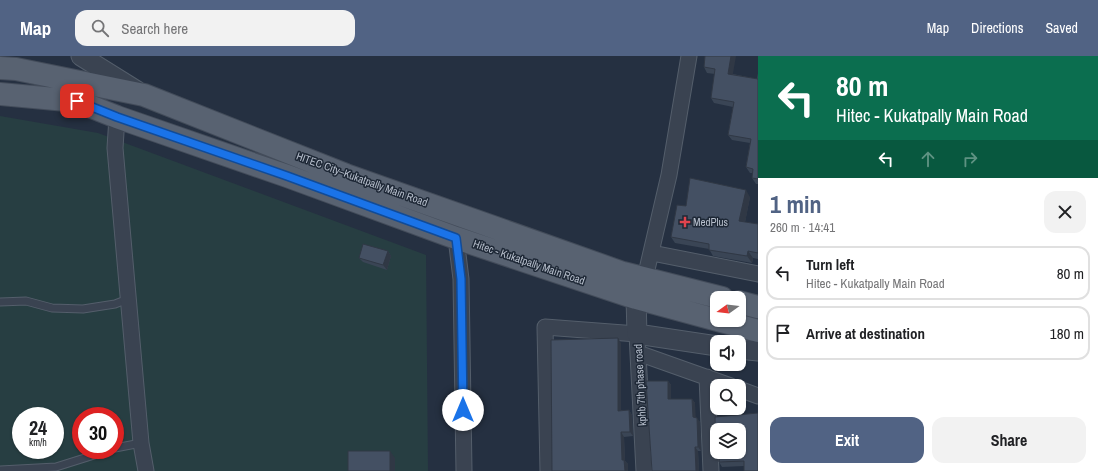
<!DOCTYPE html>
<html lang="en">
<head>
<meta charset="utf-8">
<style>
	:root { --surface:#fff; --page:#f2f2f2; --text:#202124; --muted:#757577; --line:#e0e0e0; --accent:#516384 }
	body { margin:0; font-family:"Archivo Narrow",sans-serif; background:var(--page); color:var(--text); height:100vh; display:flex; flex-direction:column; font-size:15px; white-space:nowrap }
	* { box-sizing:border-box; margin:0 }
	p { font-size:13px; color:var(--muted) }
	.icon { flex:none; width:22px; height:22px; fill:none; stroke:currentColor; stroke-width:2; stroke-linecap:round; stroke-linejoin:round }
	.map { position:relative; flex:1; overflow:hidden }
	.sheet { display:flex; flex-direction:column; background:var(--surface); width:340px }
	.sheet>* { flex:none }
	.guide { background:#0b6e4f; color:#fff; overflow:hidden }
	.needle { width:26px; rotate:255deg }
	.buttons { position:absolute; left:710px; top:235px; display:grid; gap:8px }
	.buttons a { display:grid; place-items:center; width:36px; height:36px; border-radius:8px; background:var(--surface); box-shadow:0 1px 3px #0004; font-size:20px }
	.speed { position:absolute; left:12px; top:351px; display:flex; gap:8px; font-size:20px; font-weight:700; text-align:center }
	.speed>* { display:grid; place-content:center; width:52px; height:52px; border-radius:50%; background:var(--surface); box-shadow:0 1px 3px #0004; line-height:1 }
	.speed small { font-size:10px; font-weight:400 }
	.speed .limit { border:6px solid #d22; background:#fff; color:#111 }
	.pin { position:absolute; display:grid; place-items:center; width:34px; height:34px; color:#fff; margin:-17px; border-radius:8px; box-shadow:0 2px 6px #0006 }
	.me { position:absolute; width:44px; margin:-22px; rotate:0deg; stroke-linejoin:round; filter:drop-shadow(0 0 3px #0008) }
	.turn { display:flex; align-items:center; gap:14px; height:84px; padding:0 12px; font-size:18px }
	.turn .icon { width:52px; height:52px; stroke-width:2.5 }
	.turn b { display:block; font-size:28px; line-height:34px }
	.lanes { display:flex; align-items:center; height:38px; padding:0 12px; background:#0003; justify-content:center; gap:20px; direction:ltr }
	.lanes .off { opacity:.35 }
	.round { display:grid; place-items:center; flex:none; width:42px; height:42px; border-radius:12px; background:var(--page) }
	.overview { display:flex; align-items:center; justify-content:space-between; height:68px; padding:0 12px }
	h1 { font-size:24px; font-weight:700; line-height:30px; color:var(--accent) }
	.primary-button { display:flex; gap:8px; margin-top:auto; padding:8px 12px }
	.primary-button a { flex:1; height:46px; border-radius:12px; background:var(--accent); color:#fff; font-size:16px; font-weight:700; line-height:46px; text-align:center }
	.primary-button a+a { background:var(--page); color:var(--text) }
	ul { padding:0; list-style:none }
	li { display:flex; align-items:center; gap:12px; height:54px; margin:0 8px 6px; padding:0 4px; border:2px solid var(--line); border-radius:12px }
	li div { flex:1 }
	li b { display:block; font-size:15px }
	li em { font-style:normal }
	header { display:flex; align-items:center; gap:24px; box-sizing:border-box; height:56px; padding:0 20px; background:var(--accent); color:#fff }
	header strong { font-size:19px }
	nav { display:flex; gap:22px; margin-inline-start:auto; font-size:14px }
	.search { width:280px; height:36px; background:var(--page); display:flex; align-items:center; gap:10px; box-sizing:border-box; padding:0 14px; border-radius:12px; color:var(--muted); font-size:15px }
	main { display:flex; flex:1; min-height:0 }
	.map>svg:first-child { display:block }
	.green { fill:#273e42; fill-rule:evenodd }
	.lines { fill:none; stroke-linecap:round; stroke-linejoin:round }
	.service-casing { stroke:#545e6b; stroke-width:9 }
	.minor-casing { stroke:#545e6b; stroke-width:17 }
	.tertiary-casing { stroke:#545e6b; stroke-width:21 }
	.primary-casing { stroke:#434c5a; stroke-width:24 }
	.service { stroke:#3a4351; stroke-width:7 }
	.minor { stroke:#3a4351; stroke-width:15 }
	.tertiary { stroke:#3a4351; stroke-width:19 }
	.primary { stroke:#586271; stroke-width:22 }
	.wall { fill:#3a4555 }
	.shaded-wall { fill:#303845 }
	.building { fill:#445063; stroke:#303845 }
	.route-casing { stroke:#114b97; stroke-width:10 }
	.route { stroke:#1a73e8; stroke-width:7 }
	.health-dot { fill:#e0444e; stroke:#1e2836; stroke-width:1.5 }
	.labels { text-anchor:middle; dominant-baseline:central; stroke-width:3; stroke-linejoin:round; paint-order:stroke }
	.street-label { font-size:11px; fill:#b6becb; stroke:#1e2836 }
	.poi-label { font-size:11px; fill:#b6becb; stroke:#1e2836; text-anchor:start }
</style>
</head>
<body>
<header>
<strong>Map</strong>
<div class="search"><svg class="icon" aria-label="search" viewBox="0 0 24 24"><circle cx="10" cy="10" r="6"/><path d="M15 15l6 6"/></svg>Search here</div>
<nav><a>Map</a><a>Directions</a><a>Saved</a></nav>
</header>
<main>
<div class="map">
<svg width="758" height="415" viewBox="0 0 758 415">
	<rect width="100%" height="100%" fill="#253041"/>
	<path class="green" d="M0 60 98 77 426 199 428 415H0ZM21 360H55V394H21ZM81 360H115V394H81Z"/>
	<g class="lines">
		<defs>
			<path id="service" d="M0 246 26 245 52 252 83 253 115 248 128 243
				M115 392 141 387
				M0 414 56 411 110 394"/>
			<path id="minor" d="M117 61 115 92 141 387 146 415
				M456 182 461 223 464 415
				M652 197 758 218
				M645 222 669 119 689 0
				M638 297 731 330
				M707 321 711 415
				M739 333 758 340
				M548 415 545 271 637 278 644 415"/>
			<path id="tertiary" d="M81 0 137 35
				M636 242 637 278 717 290
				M739 293 758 295"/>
			<path id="primary" d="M0 12 16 13 144 39 346 119 623 217 722 242
				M0 38 77 45 117 61 287 120 456 182 636 242 717 264
				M739 246 758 251
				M717 264 758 275"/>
		</defs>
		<use href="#service" class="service-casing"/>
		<use href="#minor" class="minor-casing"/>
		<use href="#tertiary" class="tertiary-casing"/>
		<use href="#primary" class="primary-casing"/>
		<use href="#service" class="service"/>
		<use href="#minor" class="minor"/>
		<use href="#tertiary" class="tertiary"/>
		<use href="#primary" class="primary"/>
	</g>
	<path class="wall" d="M705 0 733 18 757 23 758 17V128H756L752 122 753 117H750L746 111 750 87 732 84 728 79 733 51 714 47 711 42 715 18 707 17 704 11Z
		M750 141 745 166 758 168V203L753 202 752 207 713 200 709 193 675 187 671 181 686 150Z
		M388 195 391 200 387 214 363 206 359 202Z
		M551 284 621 287V354H629L632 359 633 380 624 381 625 405 628 408V415Z
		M668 325 671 329V343H692L695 347V362L700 366 701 395H698L699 415H652Z
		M758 357V415H744V410L722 411 719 406V396H739V374H717V392L716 390 715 361Z"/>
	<path class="shaded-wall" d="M731 0H736L732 23 728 18Z
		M746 134 750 141 744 172 739 165Z
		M388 195 391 200 387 214 383 209Z
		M748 195 753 202 752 207 747 200Z
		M618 282 621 287V359L618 355Z
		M668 325 671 329V348L668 343Z
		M692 343 695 347 696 365 693 361Z
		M629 354 632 359 633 380 630 376Z
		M697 362 700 366 701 395 698 391Z
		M621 376 624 381 625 405 628 408V415H625L622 404Z
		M695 391 698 395 699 415H696Z
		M390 395 395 402V415H390Z"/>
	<path class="building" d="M705 0H731L728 18 758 23V123L752 122 753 113 746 111 751 83 728 79 734 46 711 42 715 13 704 11Z
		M690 122 746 134 739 165 758 168V197L748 195 747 200 709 194V188L671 181 677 149 686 150Z
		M363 188 388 195 383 209 359 202Z
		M618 282V355L629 354 630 376H621L622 404H624L625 415H552L551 284Z
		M646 325H668V343H692L693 361 697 362 698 391H695L696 415H652Z
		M758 357V415H744V405L719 406V396H739V374H717V390H716L715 361Z
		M348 395H390V415H348Z"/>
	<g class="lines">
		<defs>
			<path id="route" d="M77 45 117 61 287 120 456 182 461 223 463 354"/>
		</defs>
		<use href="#route" class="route-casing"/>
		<use href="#route" class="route"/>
	</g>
	<path class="health-dot" d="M683 160h4v4h4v4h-4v4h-4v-4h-4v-4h4z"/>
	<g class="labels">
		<g class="street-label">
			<text transform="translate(362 123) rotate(20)">HITEC City–Kukatpally Main Road</text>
			<text transform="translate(529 206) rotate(19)">Hitec - Kukatpally Main Road</text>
			<text transform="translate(640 329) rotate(-93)">kphb 7th phase road</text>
		</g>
		<g class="poi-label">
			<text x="693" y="166">MedPlus</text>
		</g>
	</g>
</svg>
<div class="buttons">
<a><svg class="needle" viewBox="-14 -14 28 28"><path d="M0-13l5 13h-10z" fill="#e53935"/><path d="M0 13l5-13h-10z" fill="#757577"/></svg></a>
<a><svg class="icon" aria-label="sound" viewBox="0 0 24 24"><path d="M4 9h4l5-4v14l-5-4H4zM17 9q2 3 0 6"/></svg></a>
<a><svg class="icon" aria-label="search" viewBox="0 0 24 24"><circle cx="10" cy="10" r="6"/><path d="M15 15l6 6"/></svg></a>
<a><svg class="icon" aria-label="layers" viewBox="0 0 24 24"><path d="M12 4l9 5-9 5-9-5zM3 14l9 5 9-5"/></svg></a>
</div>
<div class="speed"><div>24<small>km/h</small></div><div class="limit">30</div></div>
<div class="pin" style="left:77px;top:45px;background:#d93025"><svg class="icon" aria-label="arrive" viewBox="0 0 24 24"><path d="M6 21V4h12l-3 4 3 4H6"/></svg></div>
<svg class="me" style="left:463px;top:354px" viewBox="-20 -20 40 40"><circle r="19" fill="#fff"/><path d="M0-13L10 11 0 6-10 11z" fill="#1a73e8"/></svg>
</div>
<section class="sheet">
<div class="guide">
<div class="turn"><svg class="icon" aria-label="left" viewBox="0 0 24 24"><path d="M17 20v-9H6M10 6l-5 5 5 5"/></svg><div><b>80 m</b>Hitec - Kukatpally Main Road</div></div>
<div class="lanes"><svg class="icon" aria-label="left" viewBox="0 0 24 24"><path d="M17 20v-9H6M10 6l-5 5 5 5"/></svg><svg class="icon off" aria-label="ahead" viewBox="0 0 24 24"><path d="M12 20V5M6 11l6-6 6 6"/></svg><svg class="icon off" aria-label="right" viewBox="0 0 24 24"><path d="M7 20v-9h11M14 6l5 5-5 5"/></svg></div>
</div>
<div class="overview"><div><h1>1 min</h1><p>260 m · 14:41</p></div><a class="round"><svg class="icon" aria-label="close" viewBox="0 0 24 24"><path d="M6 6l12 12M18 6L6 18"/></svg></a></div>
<ul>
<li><svg class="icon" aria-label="left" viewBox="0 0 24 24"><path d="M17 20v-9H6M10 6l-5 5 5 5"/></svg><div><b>Turn left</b><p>Hitec - Kukatpally Main Road</p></div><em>80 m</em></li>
<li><svg class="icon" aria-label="arrive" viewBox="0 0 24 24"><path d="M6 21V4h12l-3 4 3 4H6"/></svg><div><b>Arrive at destination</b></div><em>180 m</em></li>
</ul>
<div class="primary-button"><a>Exit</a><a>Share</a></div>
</section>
</main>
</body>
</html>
